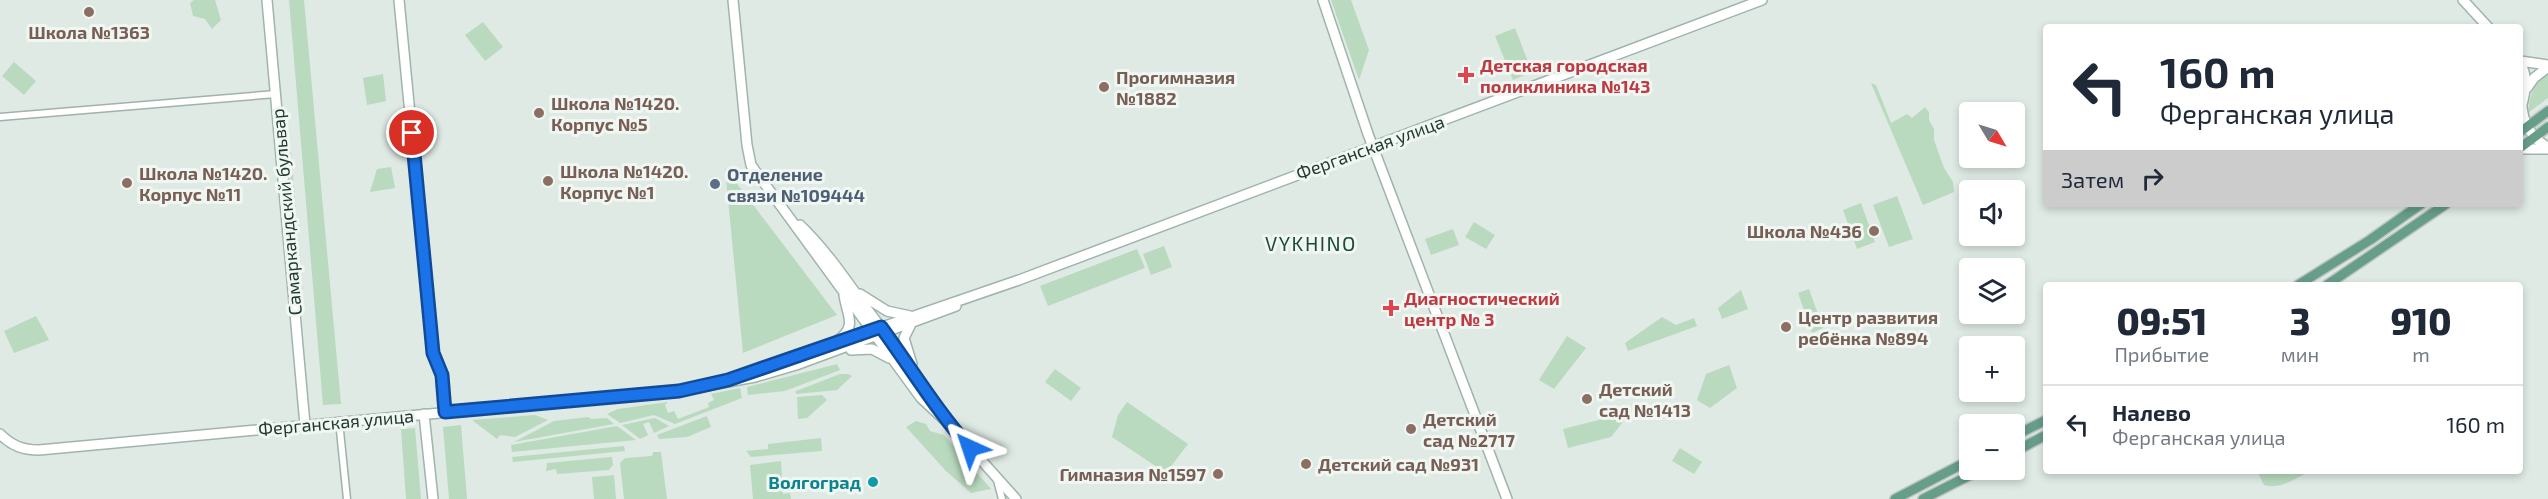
<!DOCTYPE html>
<html lang="ru">
<head>
<meta charset="utf-8">
<style>
	:root { --surface:#fff; --page:#f6f6f7; --text:#1f2937; --muted:#747a83; --line:#e0e1e3 }
	body { margin:0; font-family:"Exo 2",sans-serif; background:var(--page); color:var(--text); height:100vh; display:flex; flex-direction:column; font-size:22px; white-space:nowrap }
	* { box-sizing:border-box; margin:0 }
	p { font-size:20px; color:var(--muted) }
	.icon { flex:none; width:33px; height:33px; fill:none; stroke:currentColor; stroke-width:2; stroke-linecap:round; stroke-linejoin:round }
	.map { position:relative; flex:1; overflow:hidden }
	.details { position:absolute; left:2043px; top:282px; width:480px; height:192px; display:flex; flex-direction:column; background:var(--surface); border-radius:6px; box-shadow:0 3px 9px #0003 }
	.details>* { flex:none }
	.guide { position:absolute; left:2043px; top:24px; width:480px; height:183px; border-radius:6px; box-shadow:0 3px 9px #0003; background:#fff; color:var(--text); overflow:hidden }
	.needle { width:39px; rotate:128deg }
	.fabs { position:absolute; left:1959px; top:102px; display:grid; gap:12px }
	.fabs a { display:grid; place-items:center; width:66px; height:66px; border-radius:6px; background:var(--surface); box-shadow:0 3px 9px #0003; font-size:30px }
	.pin { position:absolute; display:grid; place-items:center; width:51px; height:51px; color:#fff; margin:-26px; border:3px solid #fff; border-radius:50%; box-shadow:0 2px 6px #0007 }
	.me { position:absolute; width:66px; margin:-33px; rotate:318deg; stroke-linejoin:round; filter:drop-shadow(0 0 4px #0008) }
	.turn { display:flex; align-items:center; gap:21px; height:126px; padding:0 18px; font-size:27px }
	.turn .icon { width:78px; height:78px; stroke-width:2.5 }
	.turn b { display:block; font-size:42px; line-height:51px }
	.then { display:flex; align-items:center; height:57px; padding:0 18px; background:#0003; gap:12px; font-size:22px }
	.eta { display:flex; justify-content:space-evenly; align-items:center; height:102px; text-align:center }
	.eta b { font-size:36px; font-weight:800; line-height:42px }
	ul { padding:0; list-style:none }
	li { display:flex; align-items:center; gap:18px; height:78px; padding:0 18px; border-top:2px solid var(--line) }
	li div { flex:1 }
	li b { display:block; font-size:22px }
	li em { font-style:normal }
	.map>svg:first-child { display:block }
	.green { fill:#b9dabf }
	.lines { fill:none; stroke-linecap:round; stroke-linejoin:round }
	.street-casing { stroke:#a2b1ab; stroke-width:9 }
	.secondary-casing { stroke:#9fb5ab; stroke-width:12 }
	.primary-casing { stroke:#bcc4c1; stroke-width:12 }
	.street { stroke:#fff; stroke-width:6 }
	.secondary { stroke:#fff; stroke-width:9 }
	.primary { stroke:#669e8a; stroke-width:9 }
	.route-casing { stroke:#114b97; stroke-width:15 }
	.route { stroke:#1a73e8; stroke-width:10 }
	.education-dot { fill:#8d6e63; stroke:#f0f7f3; stroke-width:2 }
	.health-dot { fill:#e0444e; stroke:#f0f7f3; stroke-width:2 }
	.service-dot { fill:#5c6f8a; stroke:#f0f7f3; stroke-width:2 }
	.culture-dot { fill:#0f9aa8; stroke:#f0f7f3; stroke-width:2 }
	.labels { text-anchor:middle; dominant-baseline:central; stroke-width:6; stroke-linejoin:round; paint-order:stroke }
	.education-label { font-size:18px; font-weight:bold; fill:#785e54; stroke:#f0f7f3; text-anchor:start }
	.health-label { font-size:18px; font-weight:bold; fill:#be3a42; stroke:#f0f7f3; text-anchor:start }
	.street-label { font-size:18px; fill:#213931; stroke:#f0f7f3 }
	.service-label { font-size:18px; font-weight:bold; fill:#4e5e75; stroke:#f0f7f3; text-anchor:start }
	.culture-label { font-size:18px; font-weight:bold; fill:#0d838f; stroke:#f0f7f3; text-anchor:end }
	.neighbourhood-label { font-size:20px; letter-spacing:1.5px; fill:#1e4a3b; stroke:#f0f7f3 }
</style>
</head>
<body>
<div class="map">
<svg width="2548" height="499" viewBox="0 0 2548 499">
	<rect width="100%" height="100%" fill="#dfeae4"/>
	<path class="green" d="M194 0H215L221 20 212 29 205 19 193 16 190 3Z
		M289 0H304L341 404 323 405Z
		M1331 0H1351L1369 50 1359 80Z
		M483 22 503 47 485 61 465 35Z
		M1515 28 1532 72 1513 80 1495 36Z
		M14 62 36 81 24 95 2 76Z
		M2548 73V98L2529 112C2528 95 2535 83 2548 73Z
		M383 74 386 101 367 105 363 78Z
		M1871 83 1876 85 1891 123 1907 114 1912 118 1925 107 1929 112V120L1934 129V140L1944 168 1953 182 1954 192 1923 205Z
		M291 150 303 295 298 296 282 151Z
		M391 167 395 188 370 192 377 169Z
		M725 168 837 315 743 353Z
		M1897 196 1913 239 1889 247 1873 205Z
		M1861 203 1875 242 1857 249 1843 210Z
		M1474 222 1495 235 1486 249 1465 237Z
		M1453 229 1459 245 1431 255 1425 239Z
		M1164 246 1172 267 1151 275 1143 254Z
		M1137 249 1145 268 1048 306 1040 286Z
		M1809 289 1823 328 1812 333 1798 293Z
		M1741 290 1748 309 1722 319 1718 308Z
		M36 316 49 340 14 353 4 331Z
		M1662 317 1676 325 1694 318 1697 326 1628 351 1625 343Z
		M1567 336 1586 348 1554 389 1539 380Z
		M837 364 840 370 785 391 748 395 747 387Z
		M1729 365 1737 388 1710 408 1697 400 1706 374Z
		M1055 369 1081 388 1071 401 1045 382Z
		M840 374H848L852 376 837 390 796 394V391Z
		M740 388 742 398 675 424 654 415 620 423 607 414 618 409 668 402 665 405 668 413 674 411 678 419 709 407 708 403 714 400 711 394Z
		M822 395 827 400 807 418 798 419 797 397Z
		M1127 402 1188 444 1166 473 1112 437 1118 415Z
		M1611 405 1630 413 1611 437 1568 448 1563 429 1599 420Z
		M535 415 548 420 515 437 500 435 497 439 472 420Z
		M707 416 711 427 687 437 659 439 657 435Z
		M588 417 591 419 607 418 614 424 514 442 554 421Z
		M655 418 669 426 654 433 649 422 643 424 648 435 640 439 622 425Z
		M916 421 926 424 930 431 944 435 991 489 971 493 946 471 906 427Z
		M461 425 467 499H449L443 427Z
		M617 426 636 440 512 452 511 445Z
		M415 428 421 499H406L401 429Z
		M821 438 822 451 751 457 746 451 768 449V444Z
		M624 446 625 451 513 462 512 457Z
		M1680 448 1702 462 1694 474 1672 461Z
		M653 452H661L667 499H624L620 463 625 458 652 456Z
		M612 457 613 465 609 470 557 474 556 469 546 471 547 463Z
		M781 461 783 494 790 493 791 499H753L750 465Z
		M2257 471H2311C2296 478 2280 490 2264 485Z
		M614 475 616 499H594L592 477Z"/>
	<g class="lines">
		<defs>
			<path id="street" d="M0 117 276 94
				M339 421 347 499
				M997 480 1002 499"/>
			<path id="secondary" d="M267 0 305 425
				M399 0 433 353 442 375 445 412
				M733 0 747 145 751 165 921 398 948 423 1016 499
				M1323 0 1368 134 1507 499
				M2463 0 2488 27
				M2520 61 2548 65
				M2520 63C2530 79 2524 96 2520 113
				M2527 88 2534 78 2548 67
				M2522 107C2524 125 2532 139 2548 147
				M2520 149H2547
				M800 225C825 249 844 277 864 305 891 341 919 377 943 415
				M860 294 887 311 910 316
				M911 324 904 338 912 364
				M837 341C858 326 847 316 844 295
				M851 350 872 349 889 358
				M728 380 1019 280 1762 0
				M424 414 433 499
				M0 434C12 446 23 450 39 450L679 391 755 377 796 365 956 306"/>
			<path id="primary" d="M2520 132 2548 111
				M2520 148 2548 127
				M2298 285 2370 240 2421 204
				M2327 285 2446 204
				M2014 436 2046 420
				M2014 452 2046 435
				M1895 499 1970 460
				M1923 499 1980 470"/>
		</defs>
		<use href="#street" class="street-casing"/>
		<use href="#secondary" class="secondary-casing"/>
		<use href="#primary" class="primary-casing"/>
		<use href="#street" class="street"/>
		<use href="#secondary" class="secondary"/>
		<use href="#primary" class="primary"/>
	</g>
	<g class="lines">
		<defs>
			<path id="route" d="M412 133 433 353 442 375 445 412 679 391 728 380 881 327C911 368 937 411 970 448"/>
		</defs>
		<use href="#route" class="route-casing"/>
		<use href="#route" class="route"/>
	</g>
	<g class="education-dot">
		<circle cx="89" cy="12" r="6"/>
		<circle cx="1104" cy="87" r="6"/>
		<circle cx="539" cy="113" r="6"/>
		<circle cx="548" cy="181" r="6"/>
		<circle cx="127" cy="183" r="6"/>
		<circle cx="1874" cy="231" r="6"/>
		<circle cx="1786" cy="327" r="6"/>
		<circle cx="1587" cy="399" r="6"/>
		<circle cx="1411" cy="429" r="6"/>
		<circle cx="1306" cy="464" r="6"/>
		<circle cx="1218" cy="474" r="6"/>
	</g>
	<g class="health-dot">
		<path d="M1463 66h6v6h6v6h-6v6h-6v-6h-6v-6h6z"/>
		<path d="M1388 299h6v6h6v6h-6v6h-6v-6h-6v-6h6z"/>
	</g>
	<circle class="service-dot" cx="715" cy="184" r="6"/>
	<circle class="culture-dot" cx="873" cy="482" r="6"/>
	<g class="labels">
		<g class="education-label">
			<text x="89" y="32" text-anchor="middle">Школа №1363</text>
			<text x="1116" y="77">Прогимназия<tspan x="1116" dy="21">№1882</tspan></text>
			<text x="551" y="103">Школа №1420.<tspan x="551" dy="21">Корпус №5</tspan></text>
			<text x="560" y="171">Школа №1420.<tspan x="560" dy="21">Корпус №1</tspan></text>
			<text x="139" y="173">Школа №1420.<tspan x="139" dy="21">Корпус №11</tspan></text>
			<text x="1862" y="231" text-anchor="end">Школа №436</text>
			<text x="1798" y="317">Центр развития<tspan x="1798" dy="21">ребёнка №894</tspan></text>
			<text x="1599" y="389">Детский<tspan x="1599" dy="21">сад №1413</tspan></text>
			<text x="1423" y="419">Детский<tspan x="1423" dy="21">сад №2717</tspan></text>
			<text x="1318" y="464">Детский сад №931</text>
			<text x="1206" y="474" text-anchor="end">Гимназия №1597</text>
		</g>
		<g class="health-label">
			<text x="1480" y="65">Детская городская<tspan x="1480" dy="21">поликлиника №143</tspan></text>
			<text x="1404" y="298">Диагностический<tspan x="1404" dy="21">центр № 3</tspan></text>
		</g>
		<g class="street-label">
			<text transform="translate(1370 147) rotate(-20)">Ферганская улица</text>
			<text transform="translate(286 212) rotate(-95)">Самаркандский бульвар</text>
			<text transform="translate(336 422) rotate(-5)">Ферганская улица</text>
		</g>
		<g class="service-label">
			<text x="727" y="174">Отделение<tspan x="727" dy="21">связи №109444</tspan></text>
		</g>
		<g class="culture-label">
			<text x="861" y="482">Волгоград</text>
		</g>
		<g class="neighbourhood-label">
			<text x="1311" y="243">VYKHINO</text>
		</g>
	</g>
</svg>
<div class="fabs">
<a><svg class="needle" viewBox="-14 -14 28 28"><path d="M0-13l5 13h-10z" fill="#e53935"/><path d="M0 13l5-13h-10z" fill="#747a83"/></svg></a>
<a><svg class="icon" aria-label="sound" viewBox="0 0 24 24"><path d="M4 9h4l5-4v14l-5-4H4zM17 9q2 3 0 6"/></svg></a>
<a><svg class="icon" aria-label="layers" viewBox="0 0 24 24"><path d="M12 4l9 5-9 5-9-5zM3 14l9 5 9-5"/></svg></a>
<a>+</a>
<a>−</a>
</div>
<div class="pin" style="left:412px;top:133px;background:#d93025"><svg class="icon" aria-label="arrive" viewBox="0 0 24 24"><path d="M6 21V4h12l-3 4 3 4H6"/></svg></div>
<svg class="me" style="left:970px;top:448px" viewBox="-20 -20 40 40"><path d="M0-17L14 15 0 8-14 15z" fill="#1a73e8" stroke="#fff" stroke-width="4"/></svg>
<div class="guide">
<div class="turn"><svg class="icon" aria-label="left" viewBox="0 0 24 24"><path d="M17 20v-9H6M10 6l-5 5 5 5"/></svg><div><b>160 m</b>Ферганская улица</div></div>
<div class="then">Затем<svg class="icon" aria-label="right" viewBox="0 0 24 24"><path d="M7 20v-9h11M14 6l5 5-5 5"/></svg></div>
</div>
<section class="details">
<div class="eta">
<div><b>09:51</b><p>Прибытие</p></div>
<div><b>3</b><p>мин</p></div>
<div><b>910</b><p>m</p></div>
</div>
<ul>
<li><svg class="icon" aria-label="left" viewBox="0 0 24 24"><path d="M17 20v-9H6M10 6l-5 5 5 5"/></svg><div><b>Налево</b><p>Ферганская улица</p></div><em>160 m</em></li>
</ul>
</section>
</div>
</body>
</html>
